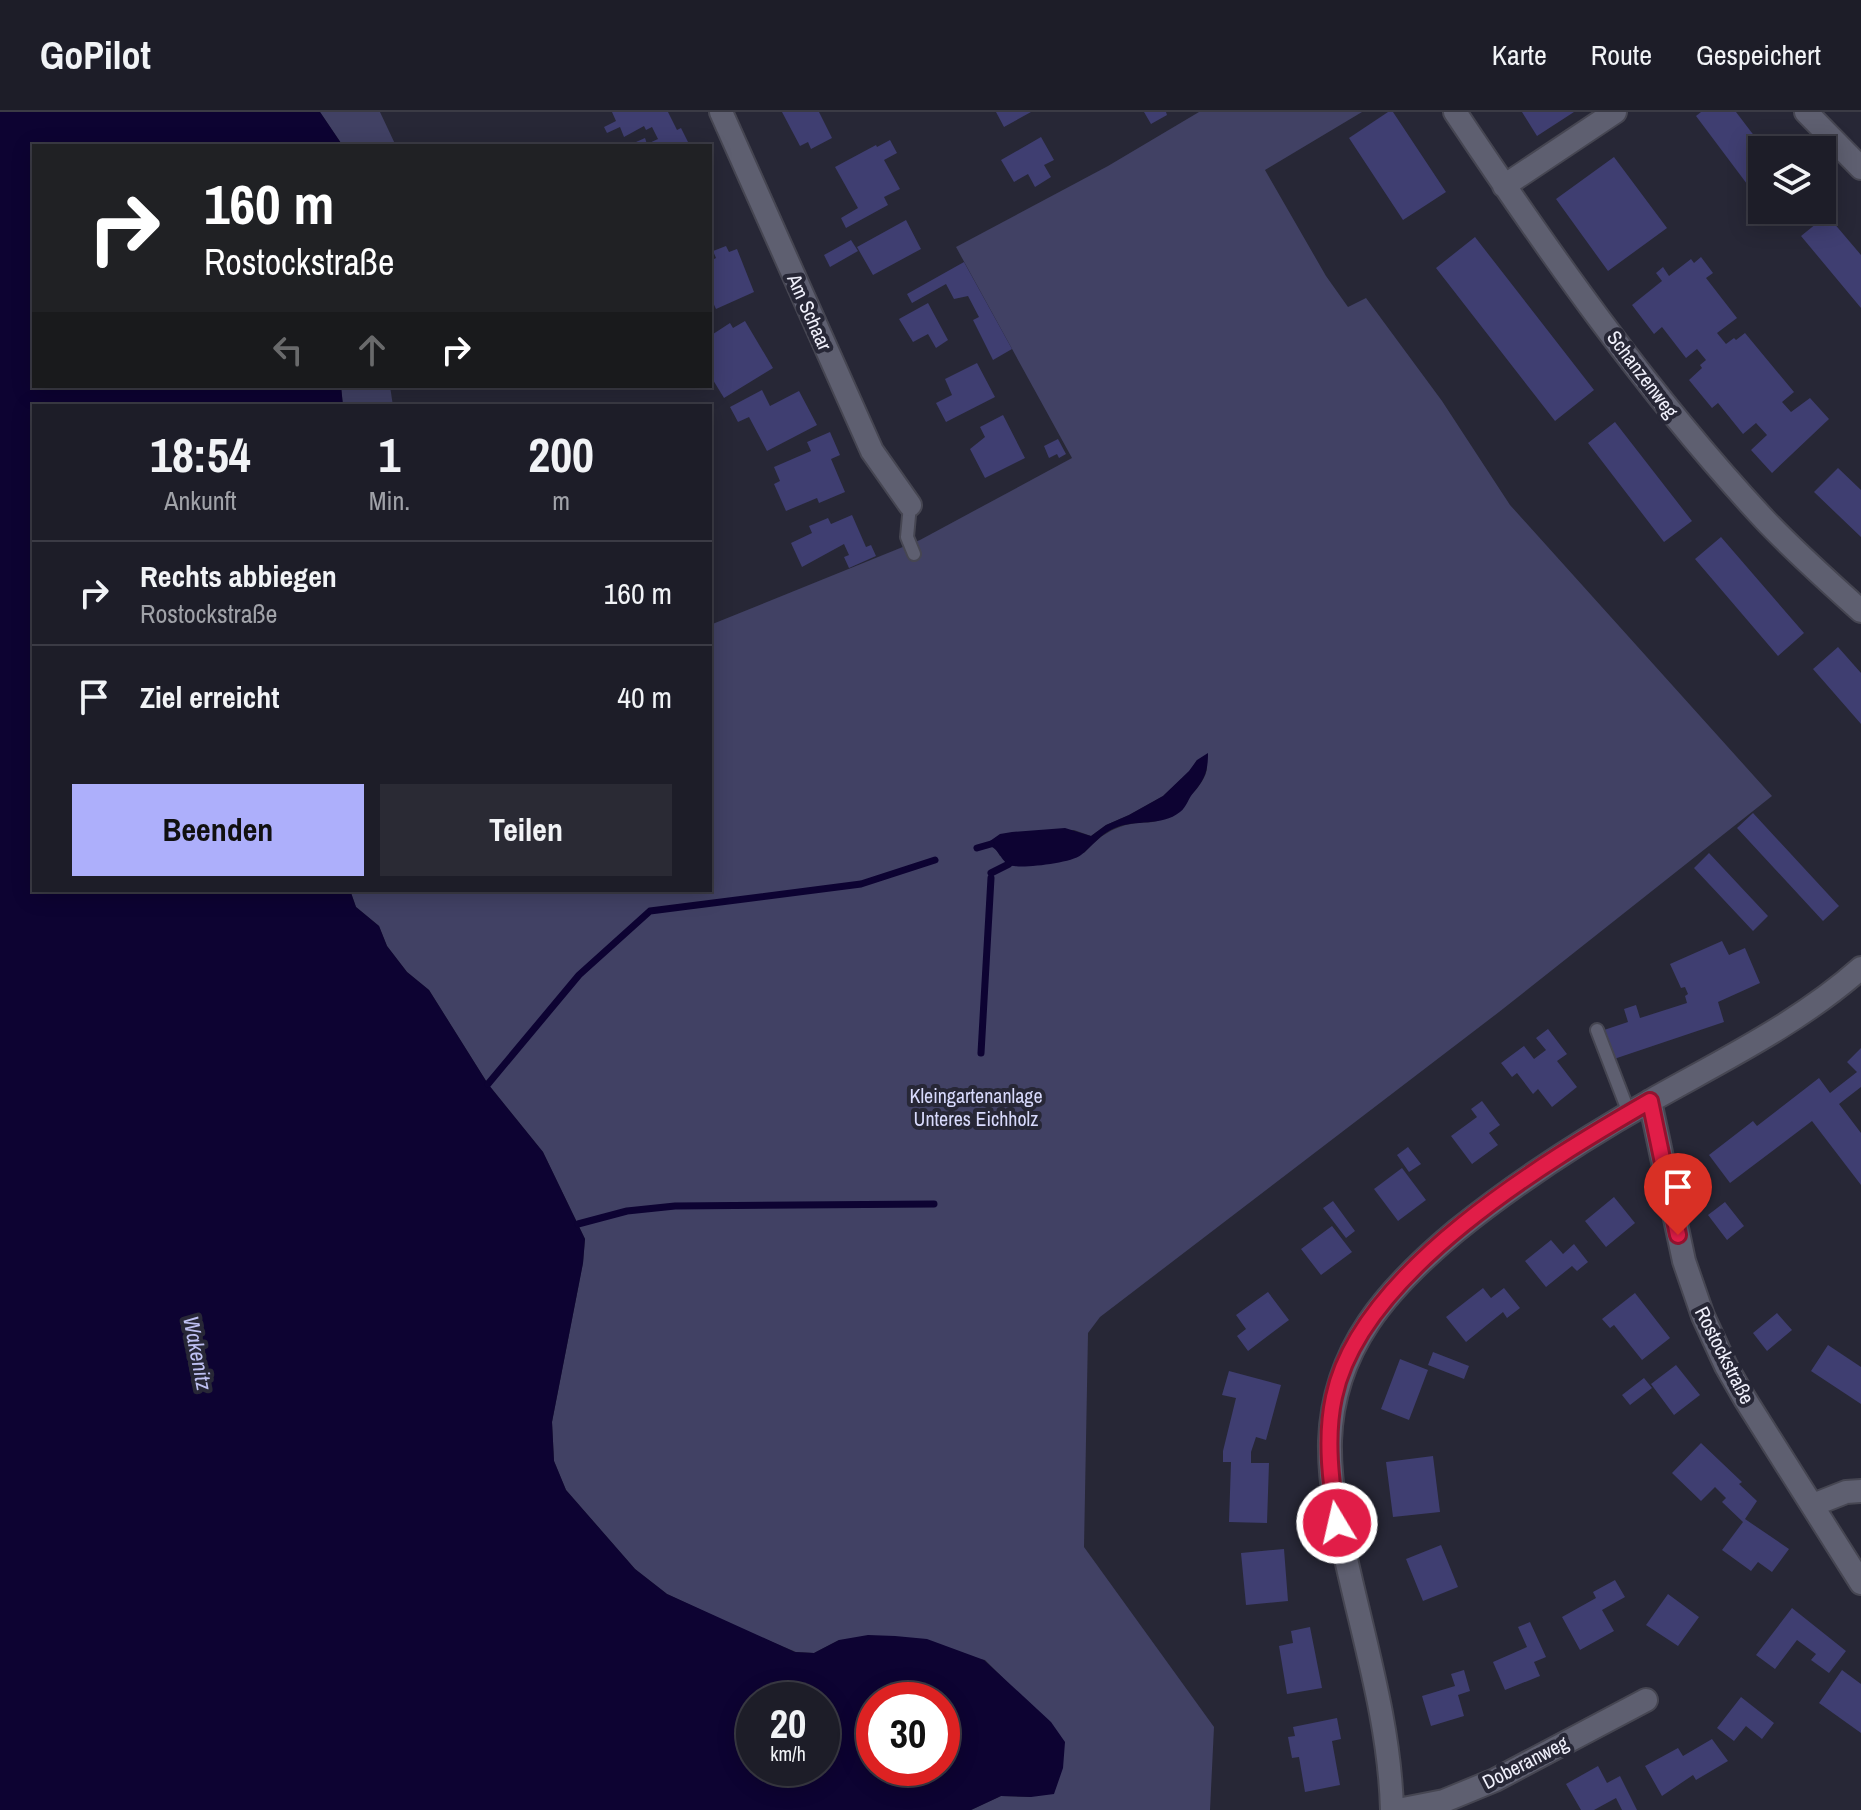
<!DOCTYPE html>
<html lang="de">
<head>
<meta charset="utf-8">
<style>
	:root { --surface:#1d1d28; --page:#2a2a34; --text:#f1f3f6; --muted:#a0a2a8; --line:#3b3b45; --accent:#adaffb }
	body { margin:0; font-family:"Archivo Narrow",sans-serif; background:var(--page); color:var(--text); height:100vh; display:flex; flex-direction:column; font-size:30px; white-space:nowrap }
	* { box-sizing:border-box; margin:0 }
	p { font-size:26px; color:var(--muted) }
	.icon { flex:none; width:44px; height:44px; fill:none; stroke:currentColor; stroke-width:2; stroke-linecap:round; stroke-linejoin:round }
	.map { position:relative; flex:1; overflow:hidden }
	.panel { position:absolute; left:32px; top:292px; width:680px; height:488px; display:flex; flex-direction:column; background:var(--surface); border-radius:0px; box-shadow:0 4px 20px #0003,0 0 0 2px var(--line) }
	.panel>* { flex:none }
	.banner { position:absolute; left:32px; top:32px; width:680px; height:244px; border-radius:0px; box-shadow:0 4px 20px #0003,0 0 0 2px var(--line); background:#202124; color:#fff; overflow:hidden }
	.fabs { position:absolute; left:1748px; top:24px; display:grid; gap:16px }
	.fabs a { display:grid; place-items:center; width:88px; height:88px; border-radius:0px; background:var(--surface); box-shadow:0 4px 20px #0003,0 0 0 2px var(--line); font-size:40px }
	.speed { position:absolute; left:736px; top:1570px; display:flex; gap:16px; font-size:40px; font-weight:700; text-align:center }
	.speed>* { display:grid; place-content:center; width:104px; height:104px; border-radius:50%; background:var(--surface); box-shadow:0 4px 20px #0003,0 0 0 2px var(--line); line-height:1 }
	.speed small { font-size:20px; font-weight:400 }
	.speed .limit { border:12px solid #d22; background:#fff; color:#111 }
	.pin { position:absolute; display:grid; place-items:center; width:68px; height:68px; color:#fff; margin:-82px -34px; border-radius:50% 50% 50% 0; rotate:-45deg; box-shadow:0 0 8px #0007 }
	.pin .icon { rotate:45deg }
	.me { position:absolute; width:88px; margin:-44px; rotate:351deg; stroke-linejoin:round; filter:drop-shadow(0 0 6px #0008) }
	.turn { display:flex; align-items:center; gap:28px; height:168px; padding:0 40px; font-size:36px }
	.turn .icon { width:104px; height:104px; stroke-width:2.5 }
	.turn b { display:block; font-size:56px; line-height:68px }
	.lanes { display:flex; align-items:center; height:76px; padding:0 40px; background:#0003; justify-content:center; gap:40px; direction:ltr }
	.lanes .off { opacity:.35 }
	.eta { display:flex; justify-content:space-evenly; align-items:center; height:136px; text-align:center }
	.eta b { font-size:48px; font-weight:700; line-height:56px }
	.primary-button { display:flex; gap:16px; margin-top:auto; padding:16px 40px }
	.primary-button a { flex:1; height:92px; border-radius:0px; background:var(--accent); color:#111; font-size:32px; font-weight:700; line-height:92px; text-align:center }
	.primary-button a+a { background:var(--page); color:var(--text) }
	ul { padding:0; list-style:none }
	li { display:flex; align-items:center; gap:24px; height:104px; padding:0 40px; border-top:2px solid var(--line) }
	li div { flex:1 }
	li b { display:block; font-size:30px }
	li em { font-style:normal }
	header { display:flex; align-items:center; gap:48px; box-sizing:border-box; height:112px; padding:0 40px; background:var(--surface); border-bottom:2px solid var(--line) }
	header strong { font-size:38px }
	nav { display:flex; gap:44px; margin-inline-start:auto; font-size:28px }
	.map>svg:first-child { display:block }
	.green { fill:#414164; fill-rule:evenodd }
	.water { fill:#0d0332; fill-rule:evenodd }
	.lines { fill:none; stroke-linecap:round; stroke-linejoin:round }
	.stream { stroke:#0d0332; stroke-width:7 }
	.building { fill:#3f3e71 }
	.service-casing { stroke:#464652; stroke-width:16 }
	.minor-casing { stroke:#464652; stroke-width:26 }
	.service { stroke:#5e5f70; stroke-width:12 }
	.minor { stroke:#5e5f70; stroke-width:22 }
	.route-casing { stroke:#92132f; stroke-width:20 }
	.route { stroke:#e11d48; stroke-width:14 }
	.labels { text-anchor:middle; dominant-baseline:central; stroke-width:8; stroke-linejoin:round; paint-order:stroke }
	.street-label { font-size:20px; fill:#f0f0fb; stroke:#272736 }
	.park-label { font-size:20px; fill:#d8dafc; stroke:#272736 }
	.water-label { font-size:22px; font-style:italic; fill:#bfc1f3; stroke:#272736 }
</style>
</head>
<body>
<header>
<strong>GoPilot</strong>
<nav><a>Karte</a><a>Route</a><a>Gespeichert</a></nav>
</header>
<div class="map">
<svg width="1861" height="1698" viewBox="0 0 1861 1698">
	<rect width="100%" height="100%" fill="#272736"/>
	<path class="green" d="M320 0H380L396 34H343Z
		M1199 0H1362L1265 58 1326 164 1348 195 1366 186 1442 289 1510 393 1772 684 1499 900 1100 1205 1088 1221 1084 1435 1214 1615 1210 1698H971L1001 1684 1031 1685 1003 1566 985 1548 839 1528 814 1541 796 1540 748 1520 667 1482 635 1457 566 1378 554 1349 552 1310 583 1151 585 1127 543 1040 488 972 429 878 407 860 387 834 379 814 356 795 350 778H710V513L920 428 1072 346 956 135 1108 54ZM1197 648 1207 655C1207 673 1174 701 1157 709 1152 711 1144 710 1138 711 1115 713 1099 724 1084 741L1000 744 991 729 997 726 1074 718 1091 724 1106 713 1129 703 1163 684 1190 659Z
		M341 274H390L393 294H343Z"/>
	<path class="water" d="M0 0H320L343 34H34V274H341L343 294H34V778H350L356 795 379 814 387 834 407 860 429 878 488 972 543 1040 585 1127 583 1151 552 1310 554 1349 566 1378 635 1457 667 1482 795 1540 814 1541 839 1528 868 1523 895 1524 927 1527 984 1548 1051 1610 1065 1630 1063 1656 1054 1682 1031 1685 1001 1684 971 1698H0ZM754 1588H822V1656H754ZM874 1588H942V1656H874Z
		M1208 641C1208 659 1205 667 1194 680 1188 686 1187 695 1180 700 1161 715 1136 707 1115 716 1100 722 1093 734 1081 743 1071 751 1027 756 1014 754 1002 753 1001 740 992 735L990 729 1000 722 1012 720 1065 716 1091 724 1106 713 1129 703 1163 684 1189 659 1197 648Z"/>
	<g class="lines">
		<path class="stream" d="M977 736 991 732
			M991 761 1009 752
			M981 941 991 766
			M488 972 579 863 650 799 861 772 935 748
			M578 1112 627 1099 675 1094 934 1092"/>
	</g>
	<path class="building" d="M612 0H668L677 18 681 16 690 34H627L645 26 647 32 658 27 652 15 646 18 644 14 624 25 620 15 607 21 604 15 616 9Z
		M782 0H819L832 26 811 37 808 30 800 34Z
		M996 0H1031L1004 15Z
		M1144 0H1166L1167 3 1151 12Z
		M1388 0H1393L1446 80 1403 108 1349 26Z
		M1522 0H1574L1537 24Z
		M1701 0H1736L1765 38H1762V92L1696 4Z
		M1041 25 1054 48 1044 53 1051 65 1035 75 1028 62 1014 70 1001 48Z
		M890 28 897 41 884 48 900 77 884 85 888 93 846 116 841 106 858 96 835 55 876 33 877 35Z
		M1614 45 1667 116 1608 159 1556 87Z
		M1827 103 1861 143V196L1801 124Z
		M906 108 921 137 873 163 857 135Z
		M1475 125 1594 278 1555 309 1436 156Z
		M851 128 858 139 830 155 824 143Z
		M726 134 729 140 737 137 754 180 716 197 710 184V149L716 146 713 139Z
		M1701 145 1713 161 1706 166 1737 206 1717 221 1726 232 1734 226 1736 228 1745 221 1794 280 1782 290 1791 300 1810 286 1829 307 1772 361 1751 338 1767 323 1756 311 1743 322 1718 291 1712 296 1689 268 1702 256 1700 253 1706 248 1697 237 1686 246 1662 215 1654 222 1632 193 1662 169 1656 161 1663 155 1669 164 1691 147 1694 151Z
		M964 150 1012 237 993 248 973 208 979 205 968 184 954 187 946 172 912 191 907 182Z
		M928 191 948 228 936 236 928 222 913 230 899 207Z
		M745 209 773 256 724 286 710 263V224L730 211 733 216Z
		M977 251 995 285 946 310 936 291 952 283 945 267Z
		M762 278 770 294 799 279 817 313 767 339 749 305 738 310 730 295Z
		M1003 303 1025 346 985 366 970 337 985 325 980 315Z
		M1615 310 1692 409 1664 430 1588 331Z
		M830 320 840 343 831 347 845 380 819 391 817 386 786 399 774 372 780 369 774 355 811 339 807 330Z
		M1058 327 1066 342 1059 346 1057 342 1049 346 1044 334Z
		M1838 356 1861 378V425L1814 380Z
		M852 403 866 435 871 433 876 444 849 456 844 445 849 443 844 432 802 455 791 431 812 421 809 414 828 406 831 412Z
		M1721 425 1804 521 1778 544 1695 447Z
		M1838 535 1861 561V612L1813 557Z
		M1753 701 1839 794 1823 809 1737 716Z
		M1709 741 1768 804 1753 819 1694 756Z
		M1722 829 1729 843 1745 836 1760 871 1718 890 1724 910 1614 947 1604 918 1628 910 1624 897 1636 893 1640 906 1687 891 1685 884 1688 882 1685 875 1681 876 1670 852Z
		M1548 917 1567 942 1557 949 1577 975 1552 995 1538 977 1533 982 1517 961 1512 965 1501 951 1524 934 1534 947 1546 938 1536 926Z
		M1861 936V975L1839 992 1861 1021V1073L1812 1009 1730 1071 1709 1043 1753 1009 1757 1014 1819 966 1830 981 1857 960 1847 950Z
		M1482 989 1500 1013 1489 1021 1498 1033 1472 1052 1451 1024 1477 1005 1471 997Z
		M1408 1035 1421 1052 1409 1060 1397 1043Z
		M1402 1056 1426 1088 1398 1109 1374 1077Z
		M1614 1085 1635 1111 1606 1135 1585 1109Z
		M1333 1089 1355 1119 1346 1126 1323 1096Z
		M1725 1090 1744 1114 1727 1128 1708 1103Z
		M1332 1114 1352 1140 1321 1163 1301 1137Z
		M1551 1128 1563 1142 1574 1132 1588 1150 1577 1159 1572 1154 1546 1175 1525 1149Z
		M1483 1176 1491 1186 1504 1176 1520 1196 1507 1206 1503 1200 1466 1230 1446 1205Z
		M1268 1180 1289 1208 1248 1239 1237 1224 1246 1217 1236 1203Z
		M1635 1181 1670 1226 1642 1248 1614 1213 1610 1216 1602 1207Z
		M1777 1201 1792 1218 1767 1239 1753 1221Z
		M1828 1233 1861 1255V1292L1811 1259Z
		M1433 1240 1469 1254 1464 1267 1428 1253Z
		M1400 1247 1428 1258 1409 1308 1381 1297Z
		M1676 1253 1700 1283 1674 1303 1651 1272Z
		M1229 1259 1281 1273 1266 1328 1256 1325 1251 1340V1351H1269L1267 1411 1229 1410 1231 1350H1223V1339L1236 1286 1222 1283Z
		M1644 1266 1652 1276 1630 1293 1622 1283Z
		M1701 1331 1742 1370 1739 1372 1757 1389 1745 1407 1789 1437 1772 1460 1758 1450 1751 1459 1722 1438 1743 1410 1722 1390 1726 1386 1715 1375 1701 1389 1672 1361Z
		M1433 1344 1440 1400 1393 1405 1386 1350Z
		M1441 1433 1458 1475 1423 1489 1406 1447Z
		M1284 1437 1288 1489 1246 1493 1241 1441Z
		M1615 1468 1625 1485 1602 1498 1614 1519 1580 1538 1562 1505 1596 1486 1593 1480Z
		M1668 1482 1699 1505 1678 1534 1646 1513Z
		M1792 1496 1846 1539 1829 1561 1811 1548 1816 1542 1797 1528 1775 1557 1756 1543Z
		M1530 1510 1546 1545 1534 1550 1540 1564 1505 1578 1493 1550 1527 1535 1518 1515Z
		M1310 1515 1322 1576 1287 1582 1279 1534 1293 1531 1291 1519Z
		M1464 1558 1470 1579 1458 1583 1464 1604 1431 1614 1422 1584 1455 1574 1451 1562Z
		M1842 1558 1861 1572V1621L1819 1591Z
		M1741 1585 1774 1611 1762 1627 1746 1614 1734 1629 1717 1616Z
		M1337 1606 1341 1627 1332 1629 1340 1673 1305 1680 1299 1645 1292 1646 1288 1625 1295 1624 1293 1615Z
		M1712 1627 1728 1649 1696 1668 1693 1663 1662 1684 1645 1654 1678 1636 1683 1644Z
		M1598 1654 1607 1671 1620 1664 1637 1698H1622L1616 1686 1594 1698H1581L1566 1672Z"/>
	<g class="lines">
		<defs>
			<path id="service" d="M910 393 907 425 914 442
				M1597 918 1629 1001"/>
			<path id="minor" d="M721 0 872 339 910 393
				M1455 0C1549 141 1648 282 1764 407 1794 439 1828 469 1861 499
				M1806 0 1861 56
				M1504 74 1615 0
				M1650 989 1684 1149 1703 1204 1726 1254 1745 1287 1861 1471
				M1813 1393 1846 1380 1861 1379
				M1392 1698C1390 1617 1367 1539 1349 1460 1339 1417 1329 1374 1330 1329 1333 1236 1388 1176 1456 1119 1518 1069 1583 1027 1652 988 1723 948 1799 911 1861 856
				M1398 1698 1444 1689 1495 1668 1646 1588"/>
		</defs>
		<use href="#service" class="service-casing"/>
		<use href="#minor" class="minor-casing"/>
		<use href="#service" class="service"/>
		<use href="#minor" class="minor"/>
	</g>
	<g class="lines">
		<defs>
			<path id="route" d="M1337 1411C1331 1370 1325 1326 1334 1285 1360 1160 1546 1049 1650 989L1678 1123"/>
		</defs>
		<use href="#route" class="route-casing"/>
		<use href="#route" class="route"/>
	</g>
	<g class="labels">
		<g class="street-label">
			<text transform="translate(810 200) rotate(66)">Am Schaar</text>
			<text transform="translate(1643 262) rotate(53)">Schanzenweg</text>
			<text transform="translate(1725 1243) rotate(63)">Rostockstraße</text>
			<text transform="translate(1525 1650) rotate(-27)">Doberanweg</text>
		</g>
		<g class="park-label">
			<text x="976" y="983">Kleingartenanlage<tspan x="976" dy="23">Unteres Eichholz</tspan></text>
		</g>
		<g class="water-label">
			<text transform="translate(198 1241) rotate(79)">Wakenitz</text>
		</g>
	</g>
</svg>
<div class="fabs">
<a><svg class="icon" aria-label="layers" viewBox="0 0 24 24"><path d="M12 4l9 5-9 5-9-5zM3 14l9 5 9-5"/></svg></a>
</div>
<div class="speed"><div>20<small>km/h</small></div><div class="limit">30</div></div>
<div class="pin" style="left:1678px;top:1123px;background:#d93025"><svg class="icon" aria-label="arrive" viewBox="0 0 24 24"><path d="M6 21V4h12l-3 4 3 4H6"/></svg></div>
<svg class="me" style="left:1337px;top:1411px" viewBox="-20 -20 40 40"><circle r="17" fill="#e11d48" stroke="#fff" stroke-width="3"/><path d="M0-11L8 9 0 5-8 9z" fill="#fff"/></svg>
<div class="banner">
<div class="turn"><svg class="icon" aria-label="right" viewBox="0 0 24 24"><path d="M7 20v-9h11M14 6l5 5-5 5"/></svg><div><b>160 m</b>Rostockstraße</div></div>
<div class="lanes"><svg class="icon off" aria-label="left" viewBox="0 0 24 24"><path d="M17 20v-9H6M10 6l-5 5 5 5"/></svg><svg class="icon off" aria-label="ahead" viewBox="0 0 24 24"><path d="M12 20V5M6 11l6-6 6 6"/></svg><svg class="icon" aria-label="right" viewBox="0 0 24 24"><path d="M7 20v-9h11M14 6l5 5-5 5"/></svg></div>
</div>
<section class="panel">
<div class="eta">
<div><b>18:54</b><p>Ankunft</p></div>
<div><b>1</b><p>Min.</p></div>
<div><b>200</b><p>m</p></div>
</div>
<ul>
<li><svg class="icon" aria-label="right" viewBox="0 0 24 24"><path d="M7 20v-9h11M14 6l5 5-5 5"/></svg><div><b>Rechts abbiegen</b><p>Rostockstraße</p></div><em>160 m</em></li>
<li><svg class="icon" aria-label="arrive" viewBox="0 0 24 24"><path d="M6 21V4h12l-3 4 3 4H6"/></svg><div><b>Ziel erreicht</b></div><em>40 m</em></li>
</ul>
<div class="primary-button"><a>Beenden</a><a>Teilen</a></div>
</section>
</div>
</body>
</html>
